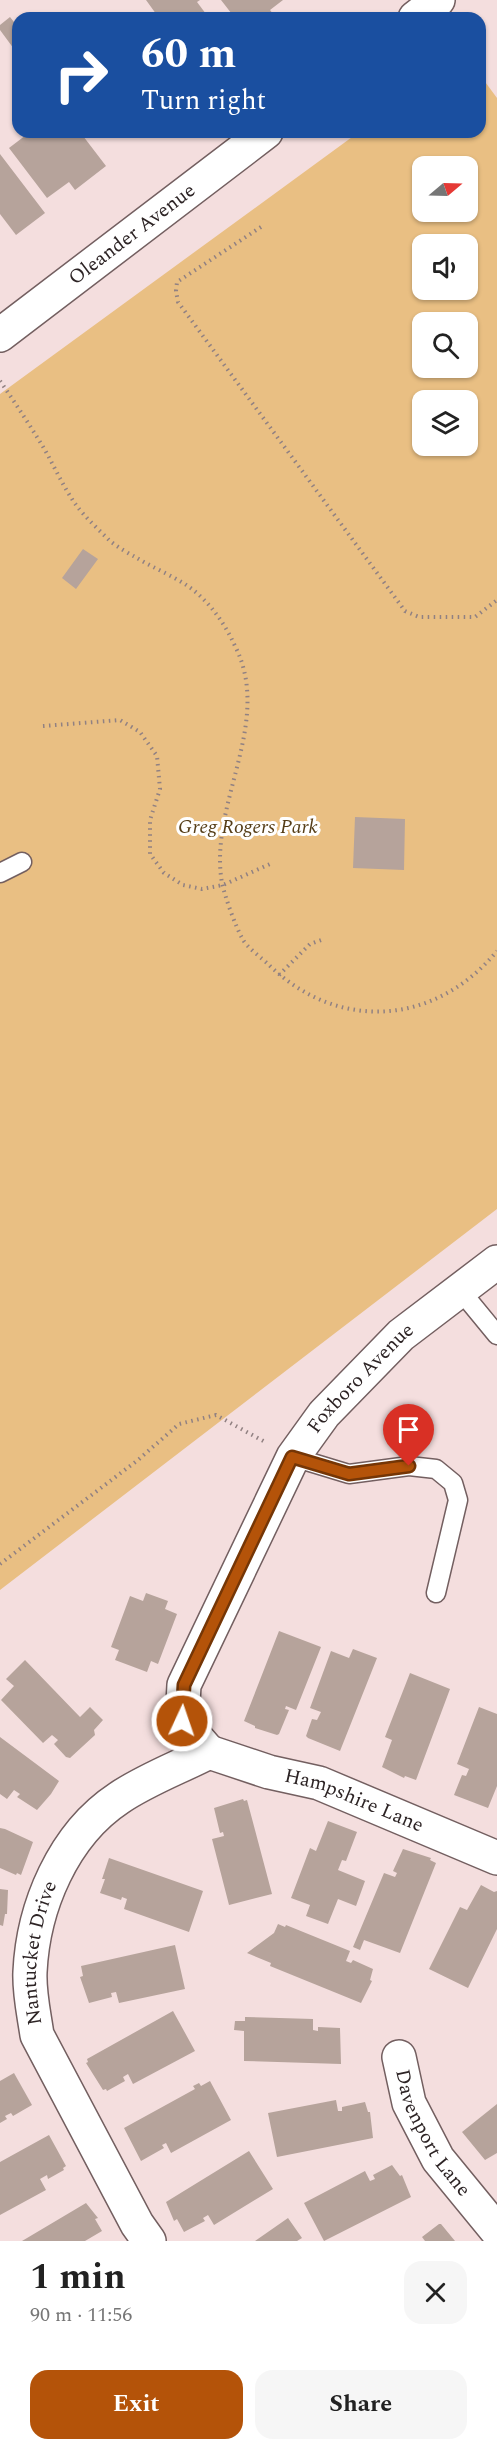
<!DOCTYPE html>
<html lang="en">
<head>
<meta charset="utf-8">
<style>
	:root { --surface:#fff; --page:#f6f6f6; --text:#222; --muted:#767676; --accent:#b45309 }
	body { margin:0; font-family:Spectral,serif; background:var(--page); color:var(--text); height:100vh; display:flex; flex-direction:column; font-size:22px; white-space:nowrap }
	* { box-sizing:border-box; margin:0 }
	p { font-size:20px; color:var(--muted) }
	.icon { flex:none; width:33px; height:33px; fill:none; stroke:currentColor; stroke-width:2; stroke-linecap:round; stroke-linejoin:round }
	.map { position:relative; height:2241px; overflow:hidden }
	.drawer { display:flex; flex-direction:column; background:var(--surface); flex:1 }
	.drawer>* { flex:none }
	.banner { position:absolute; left:12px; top:12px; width:474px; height:126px; border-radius:18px; box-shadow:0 2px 4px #0004; background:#1a4fa0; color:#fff; overflow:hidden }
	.needle { width:39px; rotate:71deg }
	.tools { position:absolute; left:412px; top:156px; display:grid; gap:12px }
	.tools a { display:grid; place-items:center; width:66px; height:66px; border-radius:12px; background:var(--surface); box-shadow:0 2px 4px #0004; font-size:30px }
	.pin { position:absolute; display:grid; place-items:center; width:51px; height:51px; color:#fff; margin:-62px -26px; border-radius:50% 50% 50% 0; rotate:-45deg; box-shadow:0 0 6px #0007 }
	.pin .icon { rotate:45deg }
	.me { position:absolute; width:66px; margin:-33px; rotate:3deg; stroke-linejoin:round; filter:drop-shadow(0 0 4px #0008) }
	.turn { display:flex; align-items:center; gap:21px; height:126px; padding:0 30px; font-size:27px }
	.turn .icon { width:78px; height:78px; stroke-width:2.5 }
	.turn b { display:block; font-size:42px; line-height:51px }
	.round { display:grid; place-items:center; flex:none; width:63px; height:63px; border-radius:18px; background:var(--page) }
	.head { display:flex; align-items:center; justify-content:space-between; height:102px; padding:0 30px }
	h1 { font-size:36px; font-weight:700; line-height:45px }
	.action { display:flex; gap:12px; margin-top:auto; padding:12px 30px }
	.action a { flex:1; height:69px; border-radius:18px; background:var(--accent); color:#fff; font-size:24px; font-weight:700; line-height:69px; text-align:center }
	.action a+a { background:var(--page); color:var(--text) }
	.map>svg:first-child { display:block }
	.green { fill:#e9bf83; fill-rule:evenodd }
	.building { fill:#b6a39b }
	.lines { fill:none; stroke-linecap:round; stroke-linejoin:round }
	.service-casing { stroke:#735f60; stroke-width:21 }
	.minor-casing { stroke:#735f60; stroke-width:36 }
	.tertiary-casing { stroke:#735f60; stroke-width:36 }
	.path { stroke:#918182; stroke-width:4; stroke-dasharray:1.5 4.5; stroke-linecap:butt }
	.service { stroke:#fff; stroke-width:18 }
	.minor { stroke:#fff; stroke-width:33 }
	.tertiary { stroke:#fff; stroke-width:33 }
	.route-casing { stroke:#753606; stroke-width:15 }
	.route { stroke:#b45309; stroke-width:10 }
	.labels { text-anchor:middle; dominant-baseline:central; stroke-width:6; stroke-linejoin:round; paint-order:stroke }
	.street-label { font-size:20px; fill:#2d2425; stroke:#fff }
	.park-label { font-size:20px; font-style:italic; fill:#553d17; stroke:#fff }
</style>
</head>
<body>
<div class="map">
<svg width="497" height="2241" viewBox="0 0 497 2241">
	<rect width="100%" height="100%" fill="#f4dede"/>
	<path class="green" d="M480 75 497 98V1209L0 1590V394L359 132H480ZM423 166H468V212H423ZM423 244H468V290H423ZM423 322H468V368H423ZM423 400H468V446H423Z"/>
	<path class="building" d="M146 0H200L197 2 209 18H159Z
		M221 0H283L270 10 276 18H235Z
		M10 17 18 27V46L14 49 0 30V25Z
		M30 132H80L106 166 75 190 69 182 47 198 9 148Z
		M0 154 45 213 16 235 0 214Z
		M83 549 98 559 76 589 62 578Z
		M355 817 405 819 404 870 353 868Z
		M146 1593 168 1601 165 1609 177 1614 158 1664 151 1661 147 1672 115 1660 119 1650 111 1647 130 1596 143 1601Z
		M279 1631 321 1647 296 1710 286 1706 285 1709 289 1710 279 1734 277 1735 255 1728V1726L244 1721Z
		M353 1649 377 1658 340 1751 308 1738 306 1736 312 1719 317 1720 321 1712 310 1708 331 1651 349 1658Z
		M25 1660 80 1717 90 1707 103 1720 94 1730 95 1735 70 1758 66 1757 54 1744 58 1740 52 1735 43 1743 1 1700 14 1686 6 1679Z
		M410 1673 450 1689 416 1780 405 1776 404 1778 382 1767 392 1740 385 1737Z
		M479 1707 497 1714V1786L488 1808 454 1795 462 1775 466 1776 469 1769 457 1764Z
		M0 1737 59 1781 51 1794 37 1810 17 1797 20 1794 14 1790 7 1799 0 1794Z
		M243 1799 244 1801 247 1800 272 1894 229 1905 212 1839 224 1836 223 1832 220 1833 214 1808Z
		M328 1821 357 1832 346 1861 342 1860 338 1870 365 1881 356 1906 338 1899 328 1924 306 1916 310 1905 291 1898 310 1848 316 1851Z
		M0 1828 5 1829 33 1842 21 1875 17 1873 16 1875 0 1868Z
		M403 1849 431 1858 430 1860 436 1863 400 1953 364 1940 360 1950 353 1947 384 1873 395 1877 397 1873 393 1871Z
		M109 1858 203 1891 189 1932 124 1909 127 1899 122 1897 121 1900 100 1893 105 1879H102Z
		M481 1885 494 1892 497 1891V1929L468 1988 429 1969 460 1907 467 1910Z
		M0 1889 8 1890 7 1914H5L3 1926 0 1925Z
		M278 1924 285 1927 286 1925 350 1951 346 1961 351 1963 353 1960 373 1969 370 1980 372 1981 361 2003 270 1966 271 1963 247 1953 274 1933Z
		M175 1945 185 1989 119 2003 116 1992 111 1993 112 1997 89 2003 80 1977 83 1976 81 1966Z
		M173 2011 195 2051 133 2084 128 2074 123 2077 125 2081 107 2091 106 2089 103 2090 86 2063 88 2062 87 2059Z
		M245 2017 313 2019V2030L318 2031V2027L340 2028 341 2064 244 2061V2031L234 2030 235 2021H245Z
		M14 2073 32 2105 13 2116 11 2113 5 2116 7 2119 0 2123V2081Z
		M210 2081 231 2120 171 2153 166 2143 162 2145 164 2148 141 2161 124 2128 195 2089 193 2086 199 2083 201 2086Z
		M336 2100 338 2111H342V2107L365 2102 368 2112H370L373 2138 277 2157 268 2113Z
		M497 2104V2153L485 2160 462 2132Z
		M49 2135 66 2166 63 2168 64 2170 48 2179 47 2175 40 2179 46 2190 0 2215V2162Z
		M249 2151 273 2189 214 2225 208 2215 203 2218 205 2221 184 2232 177 2219 174 2221 166 2202Z
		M392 2165 400 2176 402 2175 411 2197 324 2241 304 2203 365 2171 370 2181 375 2179 373 2175Z
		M86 2203 98 2218 95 2219 102 2231 85 2241H22Z
		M288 2218 302 2238 297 2241H255Z
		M439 2224H441L455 2241H425L422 2237Z"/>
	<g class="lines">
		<defs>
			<path id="service" d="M0 873 22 862
				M460 1290 497 1335
				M293 1457 349 1474 409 1466 436 1469 453 1483 458 1500 436 1593"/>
			<g id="minor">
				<path id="s1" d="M209 1752 182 1721 184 1685 293 1457 324 1414 401 1335 497 1262"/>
				<path id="s2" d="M209 1752 269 1772 319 1783 497 1858"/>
				<path id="s3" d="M399 2057 409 2103 438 2159 497 2231"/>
				<path id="s4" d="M149 2241 137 2224 37 2035C34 2014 29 1993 30 1972 33 1907 63 1835 119 1798 145 1780 180 1767 209 1752"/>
			</g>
			<g id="tertiary">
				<path d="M415 18 438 0"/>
				<path id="s5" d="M0 335 266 132"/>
			</g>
		</defs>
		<use href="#service" class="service-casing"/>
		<use href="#minor" class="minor-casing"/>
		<use href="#tertiary" class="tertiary-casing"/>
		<path class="path" d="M261 227 177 282 176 291 178 302 405 611 419 617H475L497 600
			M0 381C16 404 31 427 45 450 55 468 64 488 76 505 85 517 98 529 109 540 117 547 128 553 137 558 155 569 176 577 192 589 211 604 225 624 235 646 274 723 208 804 222 883 225 897 235 925 242 938 247 948 261 957 269 965 339 1033 436 1025 497 951
			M43 726 120 720 140 732 157 756 160 789 150 820V854L164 873 183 885 202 889 223 885 270 864
			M279 975 310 944 321 940
			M0 1564 138 1460 179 1424 216 1415 265 1442"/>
		<use href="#service" class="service"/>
		<use href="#minor" class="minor"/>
		<use href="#tertiary" class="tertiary"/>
	</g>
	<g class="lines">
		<defs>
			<path id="route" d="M182 1721 184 1685 292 1457 349 1474 409 1466"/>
		</defs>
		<use href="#route" class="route-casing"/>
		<use href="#route" class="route"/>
	</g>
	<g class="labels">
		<g class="street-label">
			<text stroke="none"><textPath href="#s5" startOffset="166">Oleander Avenue</textPath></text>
			<text stroke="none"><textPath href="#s1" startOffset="434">Foxboro Avenue</textPath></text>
			<text stroke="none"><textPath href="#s2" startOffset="153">Hampshire Lane</textPath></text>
			<text stroke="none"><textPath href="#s4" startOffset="318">Nantucket Drive</textPath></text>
			<text stroke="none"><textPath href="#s3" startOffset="84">Davenport Lane</textPath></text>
		</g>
		<g class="park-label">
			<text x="248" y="827">Greg Rogers Park</text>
		</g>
	</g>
</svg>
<div class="tools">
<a><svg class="needle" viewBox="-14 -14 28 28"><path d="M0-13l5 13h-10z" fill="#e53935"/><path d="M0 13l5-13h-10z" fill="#767676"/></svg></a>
<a><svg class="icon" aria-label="sound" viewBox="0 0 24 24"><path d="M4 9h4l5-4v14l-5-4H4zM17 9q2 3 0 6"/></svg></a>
<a><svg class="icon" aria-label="search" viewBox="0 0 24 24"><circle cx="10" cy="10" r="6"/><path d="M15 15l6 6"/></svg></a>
<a><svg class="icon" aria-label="layers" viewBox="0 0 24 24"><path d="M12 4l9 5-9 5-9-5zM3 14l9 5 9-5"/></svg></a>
</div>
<div class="pin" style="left:409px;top:1466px;background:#d93025"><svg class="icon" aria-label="arrive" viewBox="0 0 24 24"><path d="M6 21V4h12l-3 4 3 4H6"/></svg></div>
<svg class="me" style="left:182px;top:1721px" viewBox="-20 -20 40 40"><circle r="17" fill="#b45309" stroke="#fff" stroke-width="3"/><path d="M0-11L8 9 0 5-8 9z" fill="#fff"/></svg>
<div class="banner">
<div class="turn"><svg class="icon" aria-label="right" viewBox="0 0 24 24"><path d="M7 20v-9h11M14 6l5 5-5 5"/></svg><div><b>60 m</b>Turn right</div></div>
</div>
</div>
<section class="drawer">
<div class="head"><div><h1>1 min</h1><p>90 m · 11:56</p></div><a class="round"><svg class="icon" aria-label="close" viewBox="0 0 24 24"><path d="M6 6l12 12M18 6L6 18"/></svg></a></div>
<div class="action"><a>Exit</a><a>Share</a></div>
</section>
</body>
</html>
